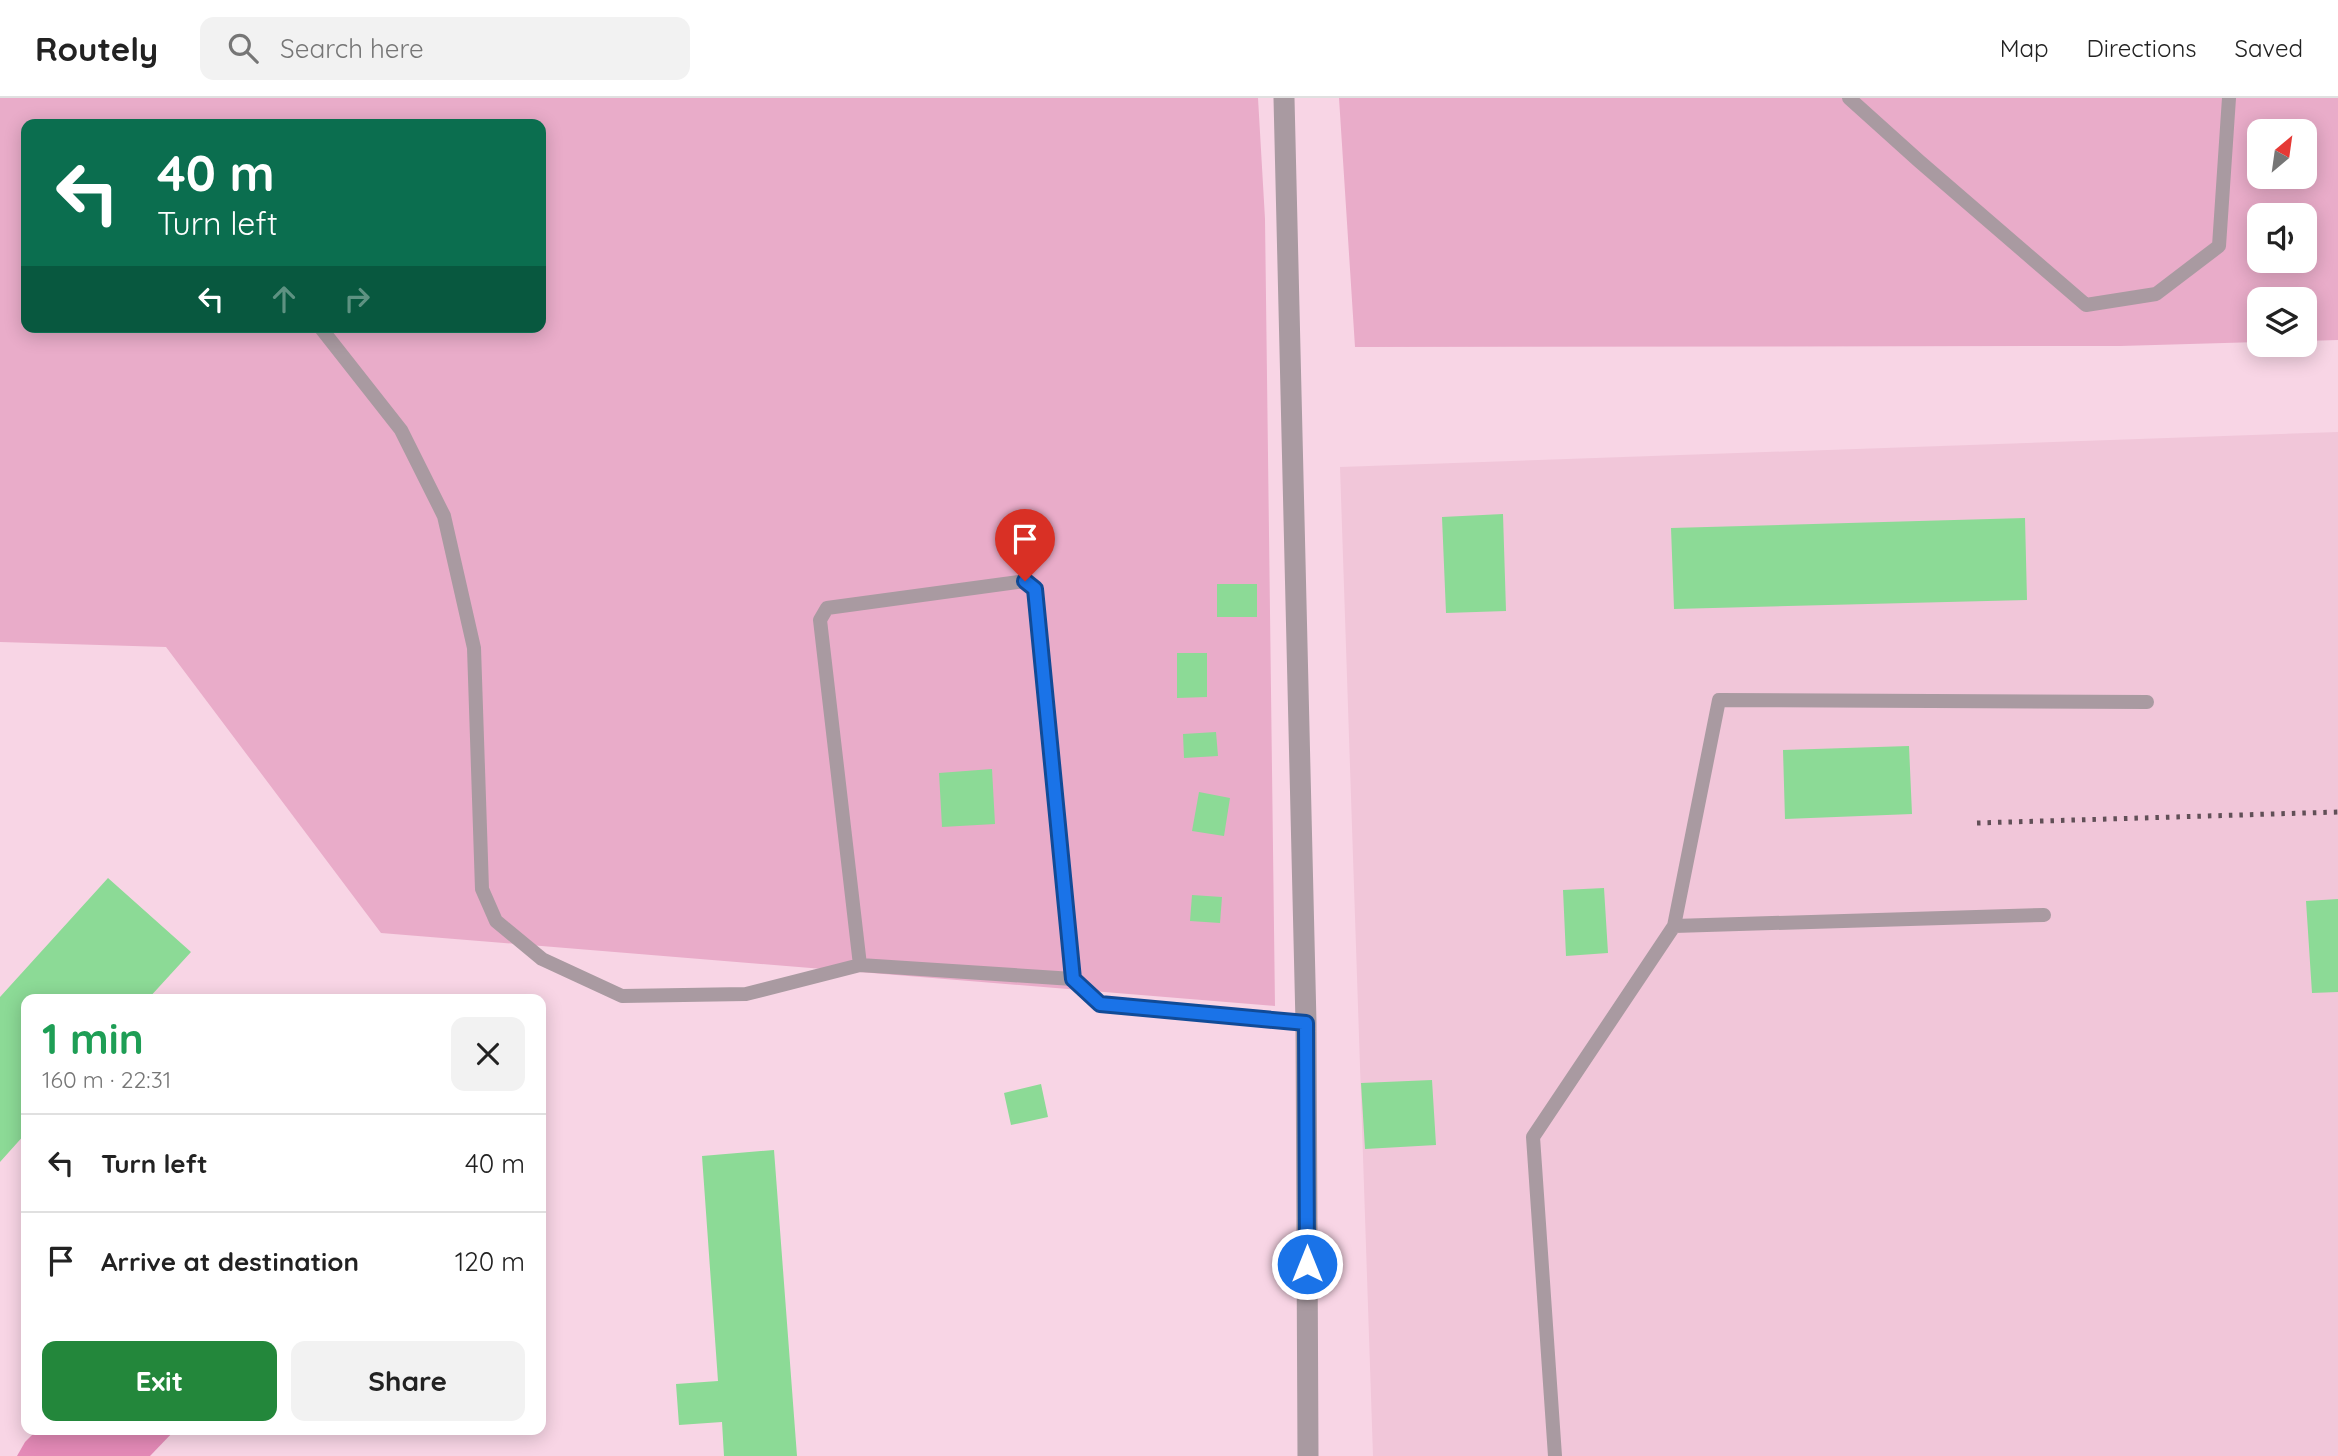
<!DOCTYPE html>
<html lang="en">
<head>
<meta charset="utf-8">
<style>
	:root { --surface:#fff; --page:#f2f2f2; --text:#222; --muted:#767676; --line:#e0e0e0; --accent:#23873b }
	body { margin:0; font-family:Quicksand,sans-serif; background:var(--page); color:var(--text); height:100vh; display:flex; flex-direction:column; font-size:26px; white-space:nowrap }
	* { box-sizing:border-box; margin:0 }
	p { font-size:23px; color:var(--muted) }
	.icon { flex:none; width:38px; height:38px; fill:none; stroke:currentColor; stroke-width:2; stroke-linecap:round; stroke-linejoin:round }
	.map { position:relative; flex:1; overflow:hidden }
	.details { position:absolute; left:21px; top:896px; width:525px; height:441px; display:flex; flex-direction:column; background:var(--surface); border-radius:14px; box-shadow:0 4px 18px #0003 }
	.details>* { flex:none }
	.banner { position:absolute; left:21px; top:21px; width:525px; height:214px; border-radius:14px; box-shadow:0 4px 18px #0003; background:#0b6e4f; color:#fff; overflow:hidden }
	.needle { width:46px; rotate:29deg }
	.fabs { position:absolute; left:2247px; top:21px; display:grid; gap:14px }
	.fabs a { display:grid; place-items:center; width:70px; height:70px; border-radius:14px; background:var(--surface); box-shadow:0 4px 18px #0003; font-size:35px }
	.pin { position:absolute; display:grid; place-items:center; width:60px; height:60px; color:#fff; margin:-72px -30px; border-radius:50% 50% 50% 0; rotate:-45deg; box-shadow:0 0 7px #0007 }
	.pin .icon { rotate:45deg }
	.me { position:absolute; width:77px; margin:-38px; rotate:0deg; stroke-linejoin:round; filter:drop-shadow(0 0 5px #0008) }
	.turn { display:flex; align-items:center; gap:24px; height:147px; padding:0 21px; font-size:32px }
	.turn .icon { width:91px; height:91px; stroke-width:2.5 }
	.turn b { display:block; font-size:49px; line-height:60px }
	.lanes { display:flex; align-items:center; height:66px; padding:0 21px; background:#0003; justify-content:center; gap:35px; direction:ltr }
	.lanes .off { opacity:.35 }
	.round { display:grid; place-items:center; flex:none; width:74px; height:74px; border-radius:14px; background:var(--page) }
	.summary { display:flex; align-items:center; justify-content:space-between; height:119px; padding:0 21px }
	h1 { font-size:42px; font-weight:700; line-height:52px; color:#1e9e55 }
	.button { display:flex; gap:14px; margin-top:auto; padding:14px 21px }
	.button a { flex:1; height:80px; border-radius:14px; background:var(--accent); color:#fff; font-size:28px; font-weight:700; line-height:80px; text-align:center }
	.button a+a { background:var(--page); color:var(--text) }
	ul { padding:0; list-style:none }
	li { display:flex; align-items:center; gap:21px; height:98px; padding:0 21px; border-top:2px solid var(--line) }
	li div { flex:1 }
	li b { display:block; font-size:26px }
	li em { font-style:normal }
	header { display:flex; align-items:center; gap:42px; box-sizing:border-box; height:98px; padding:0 35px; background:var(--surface); border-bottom:2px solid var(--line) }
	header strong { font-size:33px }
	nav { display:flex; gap:38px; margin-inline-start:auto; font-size:24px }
	.search { width:490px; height:63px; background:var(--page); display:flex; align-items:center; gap:18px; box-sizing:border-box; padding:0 24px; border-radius:14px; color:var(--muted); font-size:26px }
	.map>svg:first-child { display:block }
	.built { fill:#f1c6d9 }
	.green { fill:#e9acc9; fill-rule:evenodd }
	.forest { fill:#e48ab7 }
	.building { fill:#8cda96 }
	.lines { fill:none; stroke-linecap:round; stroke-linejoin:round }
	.lane { stroke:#a99aa1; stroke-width:14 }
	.street { stroke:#a99aa1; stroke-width:21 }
	.rail { stroke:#614f57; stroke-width:5; stroke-dasharray:3.5 7; stroke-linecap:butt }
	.route-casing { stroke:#114b97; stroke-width:18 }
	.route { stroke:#1a73e8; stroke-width:12 }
</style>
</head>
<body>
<header>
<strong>Routely</strong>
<div class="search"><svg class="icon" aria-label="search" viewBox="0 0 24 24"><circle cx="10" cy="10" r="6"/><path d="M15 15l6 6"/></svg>Search here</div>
<nav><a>Map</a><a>Directions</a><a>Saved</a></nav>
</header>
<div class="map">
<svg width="2338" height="1358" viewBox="0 0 2338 1358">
	<rect width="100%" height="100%" fill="#f8d5e5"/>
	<path class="built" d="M2338 334V1358H1373L1340 369Z"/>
	<path class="green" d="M0 0H1258L1265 121 1275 908 381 835 166 549 0 544ZM26 26H541V229H26Z
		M1339 0H2338V242L2305 243V201H2259V244L2120 248 1355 249ZM2259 33H2305V79H2259ZM2259 117H2305V163H2259Z"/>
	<path class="forest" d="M37 1332H175L150 1358H17L25 1344Z"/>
	<path class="building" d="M1503 416 1506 513 1446 515 1442 419Z
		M2025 420 2027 502 1674 511 1671 430Z
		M1217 486H1257V519H1217Z
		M1177 555H1207V599L1177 600Z
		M1216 634 1218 658 1184 660 1183 636Z
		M1909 648 1912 716 1785 721 1783 652Z
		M992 671 995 726 942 729 939 675Z
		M1199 694 1230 700 1224 738 1192 733Z
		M108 780 191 854 148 901H26V1035L0 1064V899Z
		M1604 790 1608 855 1566 858 1563 792Z
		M1192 797 1222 799 1220 825 1190 823Z
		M2338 801V894L2312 895 2306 803Z
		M1432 982 1436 1047 1365 1051 1361 985Z
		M1041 986 1048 1019 1011 1027 1004 995Z
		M774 1052 797 1358H724L722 1324 679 1327 676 1286 718 1283 702 1058Z"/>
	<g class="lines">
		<path class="lane" d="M1849 0 1919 63 2086 207 2156 196 2219 148 2229 0
			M320 229 401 332 444 418 474 550 482 791 496 823 542 861 622 898 746 896 860 867 1073 881 1100 906 1306 925
			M1674 828 1719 602 2147 604
			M860 867 820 522 827 510 1025 483 1035 491 1073 881
			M1555 1358 1533 1039 1674 828 2044 817"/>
		<path class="street" d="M1284 0 1306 925 1308 1358"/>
		<path class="rail" d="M1977 725 2338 714"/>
	</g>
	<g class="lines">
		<defs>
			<path id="route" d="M1025 483 1035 491 1073 881 1100 906 1306 925 1307 1166"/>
		</defs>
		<use href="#route" class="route-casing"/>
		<use href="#route" class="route"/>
	</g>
</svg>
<div class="fabs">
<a><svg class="needle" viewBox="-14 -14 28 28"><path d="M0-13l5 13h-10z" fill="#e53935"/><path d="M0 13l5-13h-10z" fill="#767676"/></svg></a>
<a><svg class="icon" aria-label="sound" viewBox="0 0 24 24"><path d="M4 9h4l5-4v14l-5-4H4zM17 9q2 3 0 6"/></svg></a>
<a><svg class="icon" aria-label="layers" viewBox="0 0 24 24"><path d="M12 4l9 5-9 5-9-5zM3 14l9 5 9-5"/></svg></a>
</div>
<div class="pin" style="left:1025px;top:483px;background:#d93025"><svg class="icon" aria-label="arrive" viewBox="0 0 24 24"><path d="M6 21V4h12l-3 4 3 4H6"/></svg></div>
<svg class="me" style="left:1307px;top:1166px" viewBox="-20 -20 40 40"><circle r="17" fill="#1a73e8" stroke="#fff" stroke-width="3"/><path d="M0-11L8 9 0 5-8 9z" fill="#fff"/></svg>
<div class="banner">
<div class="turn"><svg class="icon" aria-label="left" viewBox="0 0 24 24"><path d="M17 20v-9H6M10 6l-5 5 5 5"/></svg><div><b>40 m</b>Turn left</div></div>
<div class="lanes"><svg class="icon" aria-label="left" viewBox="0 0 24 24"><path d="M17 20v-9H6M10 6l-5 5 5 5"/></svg><svg class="icon off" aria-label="ahead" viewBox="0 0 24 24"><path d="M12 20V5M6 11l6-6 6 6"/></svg><svg class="icon off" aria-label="right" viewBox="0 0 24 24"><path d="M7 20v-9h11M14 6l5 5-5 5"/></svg></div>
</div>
<section class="details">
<div class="summary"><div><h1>1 min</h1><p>160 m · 22:31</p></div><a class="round"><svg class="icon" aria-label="close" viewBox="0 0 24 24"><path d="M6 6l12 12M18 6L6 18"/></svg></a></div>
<ul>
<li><svg class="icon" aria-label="left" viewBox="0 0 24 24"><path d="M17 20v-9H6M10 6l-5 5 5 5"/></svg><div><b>Turn left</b></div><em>40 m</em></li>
<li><svg class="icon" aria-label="arrive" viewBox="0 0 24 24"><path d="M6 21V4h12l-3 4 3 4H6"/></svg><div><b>Arrive at destination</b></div><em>120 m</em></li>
</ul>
<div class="button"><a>Exit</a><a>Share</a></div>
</section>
</div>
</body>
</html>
